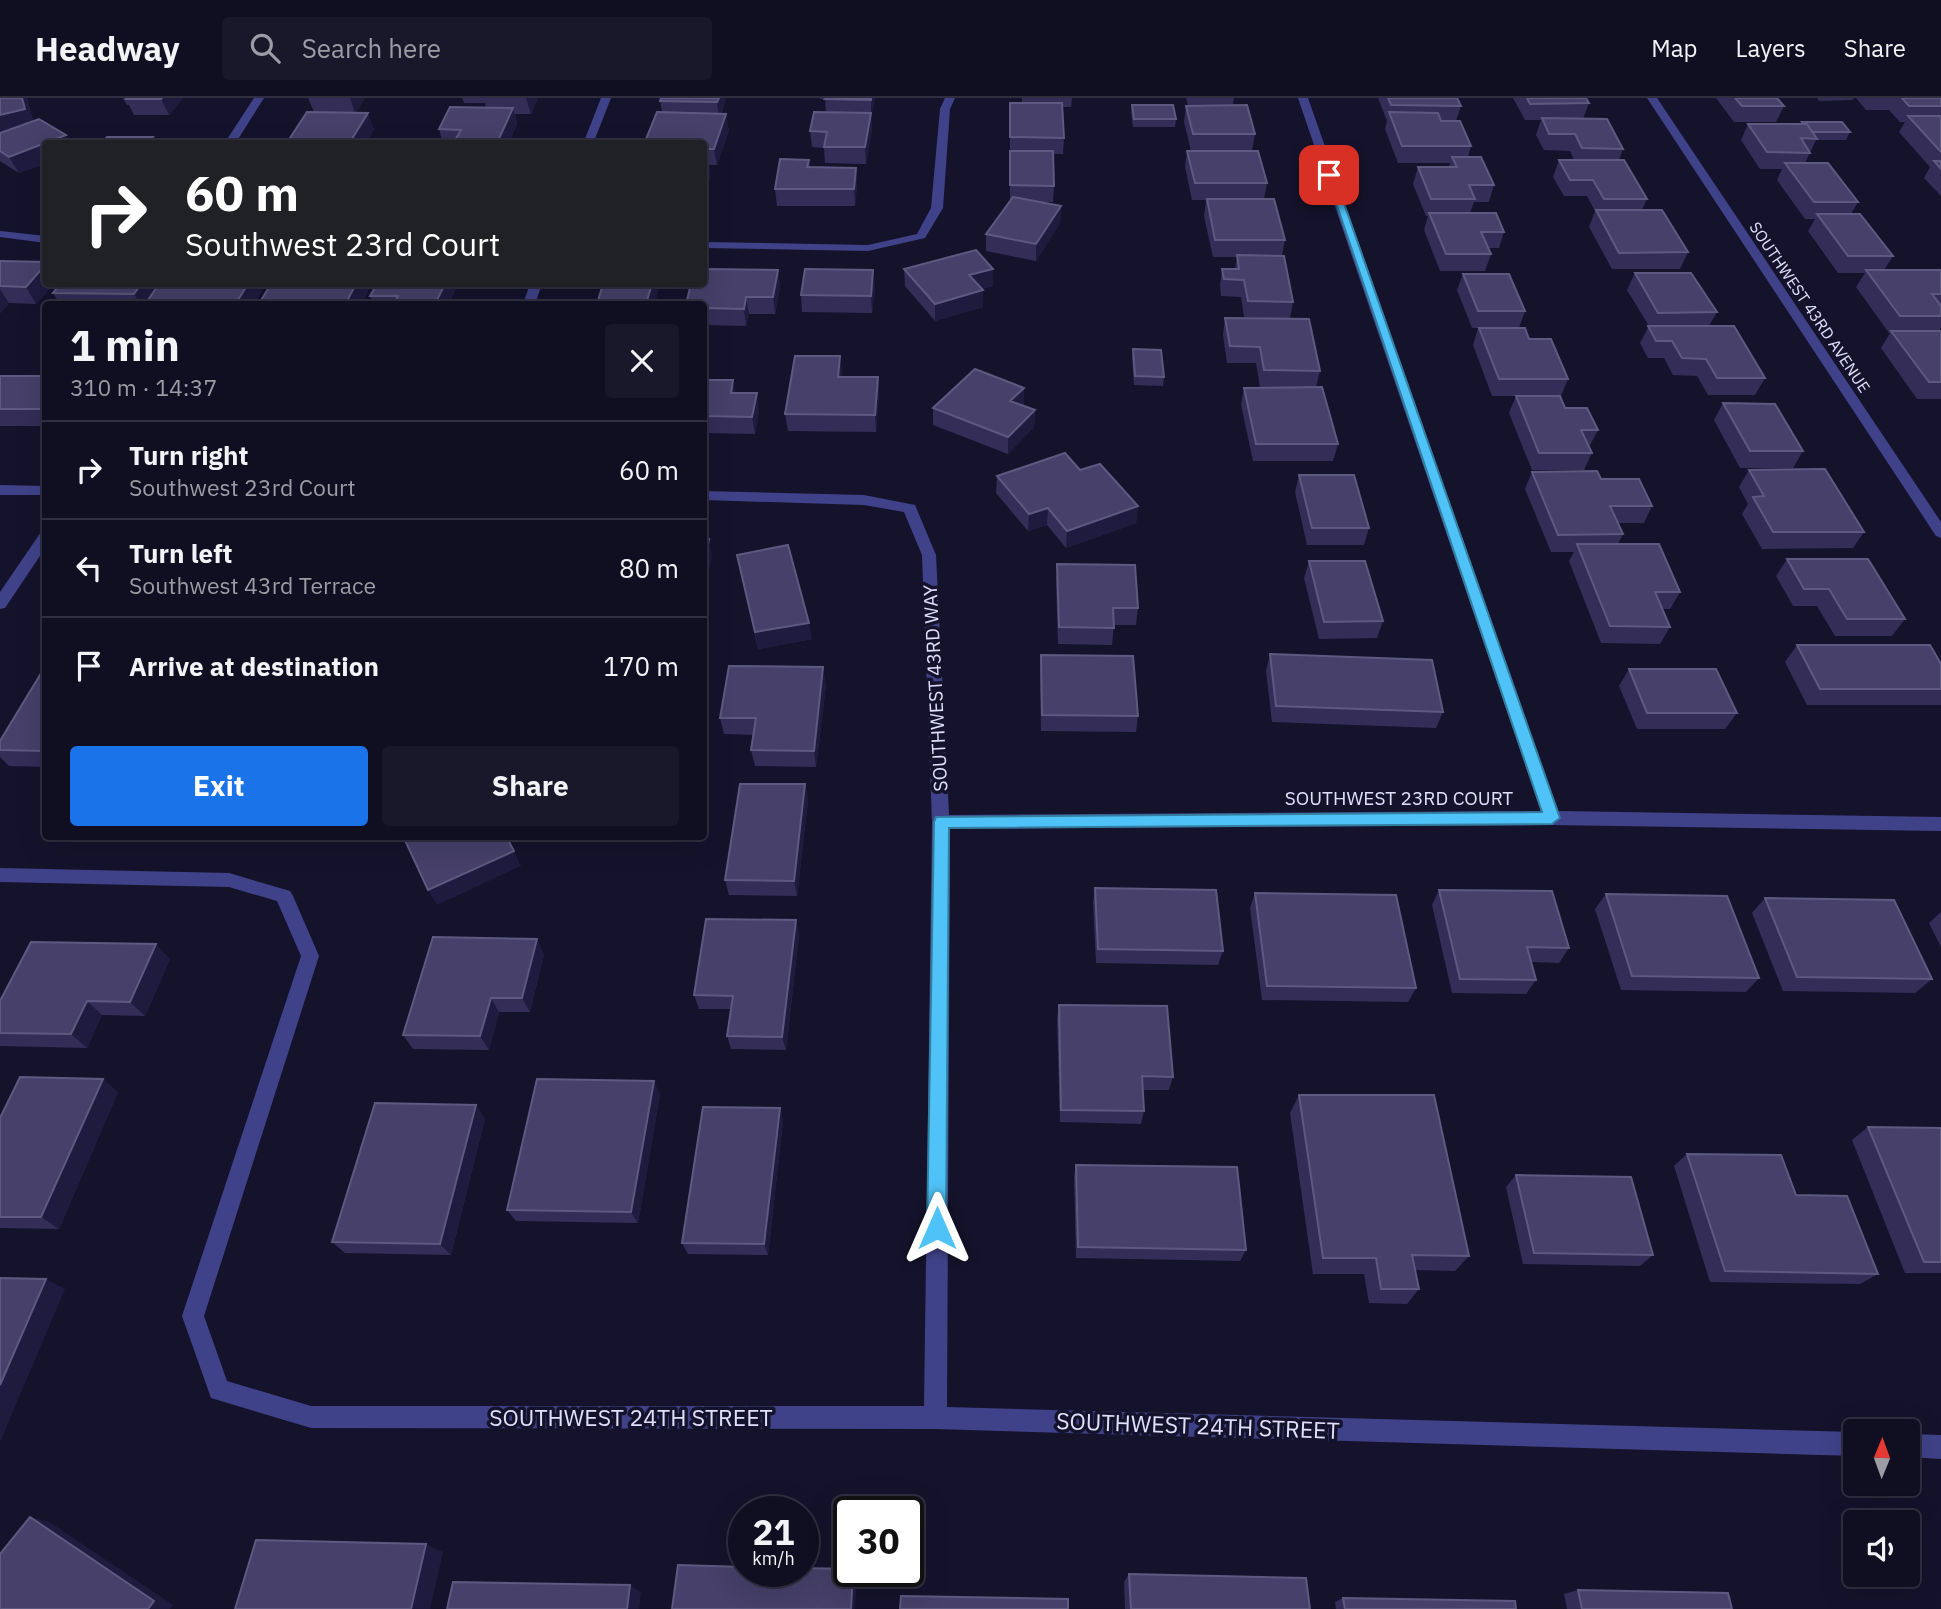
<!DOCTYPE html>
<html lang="en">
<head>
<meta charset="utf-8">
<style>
	:root { --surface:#100e21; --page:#19172a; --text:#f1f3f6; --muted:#9c9ca5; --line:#302e3f; --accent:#1a73e8 }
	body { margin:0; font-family:"IBM Plex Sans",sans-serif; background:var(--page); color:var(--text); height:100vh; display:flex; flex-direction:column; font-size:26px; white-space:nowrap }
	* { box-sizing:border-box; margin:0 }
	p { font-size:23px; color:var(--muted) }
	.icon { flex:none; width:38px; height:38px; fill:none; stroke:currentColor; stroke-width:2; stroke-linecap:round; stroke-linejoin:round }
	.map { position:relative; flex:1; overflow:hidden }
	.side { position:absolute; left:42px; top:203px; width:665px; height:539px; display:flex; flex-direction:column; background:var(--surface); border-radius:7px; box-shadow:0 7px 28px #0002,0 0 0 2px var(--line) }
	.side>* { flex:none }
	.hud { position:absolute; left:42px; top:42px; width:665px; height:147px; border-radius:7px; box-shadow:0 7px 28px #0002,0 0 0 2px var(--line); background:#202124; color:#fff; overflow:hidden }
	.needle { width:46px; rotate:1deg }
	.fabs { position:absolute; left:1843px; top:1321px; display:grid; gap:14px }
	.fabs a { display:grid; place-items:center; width:77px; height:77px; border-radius:7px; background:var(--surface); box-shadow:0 7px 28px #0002,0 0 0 2px var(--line); font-size:35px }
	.speed { position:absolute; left:728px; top:1398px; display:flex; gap:14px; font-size:35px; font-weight:700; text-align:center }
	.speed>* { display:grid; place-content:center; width:91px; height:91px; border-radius:50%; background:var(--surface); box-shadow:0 7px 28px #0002,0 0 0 2px var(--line); line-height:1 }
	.speed small { font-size:18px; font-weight:400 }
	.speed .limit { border:4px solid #111; border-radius:10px; background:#fff; color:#111 }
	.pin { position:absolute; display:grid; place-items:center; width:60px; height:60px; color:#fff; margin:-30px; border-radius:14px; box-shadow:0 4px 10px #0006 }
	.me { position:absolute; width:77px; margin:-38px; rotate:0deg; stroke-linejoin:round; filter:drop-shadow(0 0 5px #0008) }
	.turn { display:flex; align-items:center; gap:24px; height:147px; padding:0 28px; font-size:32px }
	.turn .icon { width:91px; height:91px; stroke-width:2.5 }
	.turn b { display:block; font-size:49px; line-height:60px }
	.round { display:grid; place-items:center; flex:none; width:74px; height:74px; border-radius:7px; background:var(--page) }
	.summary { display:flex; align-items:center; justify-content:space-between; height:119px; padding:0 28px }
	h1 { font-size:42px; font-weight:700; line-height:52px }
	.action { display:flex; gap:14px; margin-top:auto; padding:14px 28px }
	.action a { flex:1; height:80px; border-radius:7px; background:var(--accent); color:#fff; font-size:28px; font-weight:700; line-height:80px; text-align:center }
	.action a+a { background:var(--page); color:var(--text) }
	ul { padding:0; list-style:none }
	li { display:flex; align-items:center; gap:21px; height:98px; padding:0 28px; border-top:2px solid var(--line) }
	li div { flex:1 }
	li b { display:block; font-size:26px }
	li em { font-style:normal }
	header { display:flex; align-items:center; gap:42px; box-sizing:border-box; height:98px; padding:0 35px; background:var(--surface); border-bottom:2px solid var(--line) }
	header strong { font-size:33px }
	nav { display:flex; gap:38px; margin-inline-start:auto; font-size:24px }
	.search { width:490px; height:63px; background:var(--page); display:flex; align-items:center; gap:18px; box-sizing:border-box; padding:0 24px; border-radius:7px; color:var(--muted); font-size:26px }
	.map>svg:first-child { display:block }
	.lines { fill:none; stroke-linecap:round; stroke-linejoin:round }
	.minor { fill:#404289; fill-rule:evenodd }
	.wall { fill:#332d58 }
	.shaded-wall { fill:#1f1b3f }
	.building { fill:#46406a; stroke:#5e5981; stroke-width:2 }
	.route { fill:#4fc3f7; stroke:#337fa1; stroke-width:2 }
	.labels { text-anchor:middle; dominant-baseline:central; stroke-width:7; stroke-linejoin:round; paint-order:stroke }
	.far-street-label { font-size:16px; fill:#e0dffe; stroke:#15132c }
	.street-label { font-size:19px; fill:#e0dffe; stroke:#15132c }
	.near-street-label { font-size:23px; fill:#e0dffe; stroke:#15132c }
</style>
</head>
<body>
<header>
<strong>Headway</strong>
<div class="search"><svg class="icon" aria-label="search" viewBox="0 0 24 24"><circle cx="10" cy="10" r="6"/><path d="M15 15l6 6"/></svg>Search here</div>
<nav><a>Map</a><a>Layers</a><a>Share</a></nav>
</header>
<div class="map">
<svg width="1941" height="1511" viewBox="0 0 1941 1511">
	<rect width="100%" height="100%" fill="#15132c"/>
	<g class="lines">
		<path class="minor" d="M254 0H264L235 46H224Z
			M601 0H611L593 46H583Z
			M945 0H955L950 11 943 110 925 140 868 153 704 150V144L868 147 917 136 931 110 940 11Z
			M1298 0H1308L1558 713 1941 719V733L1552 727 950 731 947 1309 1855 1334V1358L935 1331 311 1330 211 1300 182 1218 301 858 277 803 229 789 0 784V770L229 775 290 793 293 798 319 858 204 1218 227 1283 311 1308H924L932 724 922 457 904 414 864 407 704 402V393L864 397 915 407 936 457 949 717 1541 713Z
			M1647 0H1657L1941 424V440L1936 438Z
			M0 133 46 138V145L0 139Z
			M530 186H542L535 206H523Z
			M0 387 46 388V397H0Z
			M46 432V449L5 510 0 511V494L41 434Z
			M1908 1336 1941 1337V1361L1908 1359Z"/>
	</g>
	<path class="wall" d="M0 0H27L33 23 66 37 71 46H46V65L19 75 0 63V35L5 34 0 35Z
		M123 0H183L169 17H134L129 7H127Z
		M308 0H365L356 14 374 31 365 46H289L288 43 314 14Z
		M462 0H538L531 16H515L517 26 508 46H443L439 31 486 10 485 5H464Z
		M726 0 721 16 729 32 717 67H709L710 77 704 104V46L662 14 660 3Z
		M820 0H875L871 18 872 31 866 66 825 65 824 50 812 49 810 33 826 14 825 1H820Z
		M1022 0H1072L1071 9H1062L1064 40 1063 56H1053L1054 88 1053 104H1041L1061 108 1060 125 1036 163 986 153V136L1010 103V5H1022Z
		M1186 0H1234L1233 7 1255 36 1252 52 1191 53 1184 24 1186 8 1188 7Z
		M1378 0H1457L1461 8 1456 23 1471 48 1468 59 1494 87 1489 104H1474L1470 115 1504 134 1499 150H1488L1491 156 1485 173H1440L1424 132 1428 118H1426L1413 86 1418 69H1449L1450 65H1398L1385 31 1387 23Z
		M1513 0H1586L1589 5 1583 21 1623 51 1619 62 1647 101 1642 112 1688 154 1680 171H1612L1589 129 1595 113 1587 98H1564L1553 79 1559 62H1574L1570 53 1544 52 1536 37 1541 22H1525Z
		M1716 0H1777L1784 8 1776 24H1734Z
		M1817 0H1854L1852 2 1819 3Z
		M1856 0H1941V98L1924 80 1930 69 1899 34 1905 24H1900L1889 12H1866Z
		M1132 7 1176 21 1175 29H1133L1131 15Z
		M1802 24 1850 34 1846 42H1816L1805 65 1858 104 1851 116 1893 158 1884 172H1941V230L1939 233H1941V301H1917L1881 250 1890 235H1889L1856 189 1865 175H1838L1808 133 1815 121H1805L1777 82 1782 71H1760L1741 42 1748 26H1801Z
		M1187 53 1267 85 1264 101 1285 142 1282 158 1293 204 1290 221 1244 219 1241 199 1221 198 1220 187 1222 171H1235L1237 159H1213L1204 118 1206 102H1192L1185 69Z
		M809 62 810 69 856 70 857 86 855 108H777L775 91Z
		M0 163 46 186H54L36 206 9 205 0 215Z
		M904 171H993V188L982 191 983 209 935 223 905 188Z
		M778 172 780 189 775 216H749L746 228 704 227V206Z
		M873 172 875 189 872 215 802 214 801 197Z
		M1635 175 1717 214 1709 228 1765 280 1755 297H1708L1697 278 1673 277 1664 260H1648L1640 245 1649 228 1627 192Z
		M1463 176 1525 213 1519 230 1568 281 1561 298H1560L1565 310 1598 332 1589 349 1592 355 1584 372H1532L1509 315 1516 298H1522H1492L1473 247 1478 230H1472L1457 192Z
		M266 186 254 206H150L149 204 148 206H60L53 195Z
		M377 186H458L449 206H374L370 198Z
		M370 189 361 206H262L260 204Z
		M1225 220 1320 273 1316 289 1338 346 1333 363H1253L1241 307 1244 290 1296 289H1260L1256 265H1227L1223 237Z
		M1133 251 1164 279 1163 288 1134 287 1132 260Z
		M840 258 842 279H878L879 296 876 334 788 333 785 316Z
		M0 278H46V328H0Z
		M704 282 735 295 759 312 755 336 704 335Z
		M1024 290V307L1023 308 1035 312 1034 329 1008 356 933 327V310Z
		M1723 305 1803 353 1793 370H1740L1714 322Z
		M1080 372 1138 408 1136 425 1066 450 1047 427 1028 433 996 395 997 378Z
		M1749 372 1864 434 1853 450 1762 451 1742 416 1748 406 1739 389Z
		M1532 374 1601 381 1652 408 1644 425H1618L1623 436 1618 446 1680 494 1670 511H1662L1670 529 1660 546 1601 545 1569 463 1574 454H1551L1525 391Z
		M1299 377 1369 430 1364 447H1307L1295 394Z
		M737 457 812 541 758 551Z
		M1787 461 1905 521 1892 538H1835L1817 508H1793L1776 478Z
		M1309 463 1383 523 1377 540 1319 541 1304 480Z
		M1057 466 1138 510 1136 527H1114L1112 547 1058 546 1056 483Z
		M1797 547 1941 566V607H1807L1785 564Z
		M1270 556 1443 614 1436 630 1272 624 1266 573Z
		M1041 557 1138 618 1136 634 1041 633 1040 574Z
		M46 567V669L9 668 0 659V652Z
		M1629 571 1737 615 1725 631H1637L1619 588Z
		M826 586 816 669 755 668 751 652 754 637 724 636 720 620Z
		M805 686 808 702 797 798 729 797 725 782Z
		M1095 790 1223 853 1218 867 1096 865 1093 805Z
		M1439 792 1569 850 1559 865 1531 864 1536 882 1526 896 1452 895 1432 807Z
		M1255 795 1416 890 1408 904 1262 902 1250 810Z
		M1606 796 1759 880 1746 894 1621 892 1595 811Z
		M1765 800 1932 881 1915 895 1783 893 1752 815Z
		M1941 814V849L1929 825Z
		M796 822 799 837 786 952 731 951 727 938 731 911H699L694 897Z
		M544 856 530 914H499L489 952 413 951 403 937Z
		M170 861 145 918 102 917 87 950 1 948H0V903Z
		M1059 907 1173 979 1169 992H1143L1144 1013 1141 1026 1060 1024 1057 921Z
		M118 994 59 1131 0 1130V1020Z
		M660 996 638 1125 516 1123 507 1112Z
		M1299 997 1469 1158 1455 1173 1415 1172 1419 1191 1407 1206 1369 1205 1364 1176H1313L1290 1015Z
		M780 1010 783 1023 768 1157 688 1156 682 1145Z
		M485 1020 451 1157 345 1155 332 1144Z
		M1868 1029 1941 1030V1175H1905L1852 1042Z
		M1687 1056 1796 1097 1878 1176 1860 1186 1710 1184 1674 1068Z
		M1076 1067 1246 1152 1240 1163 1076 1160 1074 1079Z
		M1516 1077 1653 1157 1640 1168 1523 1166 1506 1089Z
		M1129 1476 1310 1511H1125L1124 1484Z
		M1578 1492 1732 1511H1567L1564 1496Z
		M1343 1500 1516 1511H1336L1335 1504Z"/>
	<path class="shaded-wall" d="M22 0H27L34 27 0 35V17Z
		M162 0H183L169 17 161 1Z
		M350 0H365L355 15Z
		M526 0H538L531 16Z
		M719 0H726L719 20 717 4Z
		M871 0H875L871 18Z
		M513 10 517 26 508 46H497Z
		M368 15 374 31 365 46H351L350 44Z
		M871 15 872 31 866 66 865 49Z
		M726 16 729 32 717 67 714 51Z
		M66 37 71 46H46V65L19 75 9 59Z
		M153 39 156 46H148Z
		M708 60 710 77 704 104V76Z
		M856 70 857 86 855 108 854 91Z
		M1061 108 1060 125 1036 163V146Z
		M46 166V186H54L36 206 26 189Z
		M993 171V188L969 194V177Z
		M778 172 780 189 775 216 773 199Z
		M873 172 875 189 872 215 871 198Z
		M141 186H162L148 202 149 204 148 206H140L134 196Z
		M248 186H266L254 206H240L238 202Z
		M356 186H369L370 189 361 206H347L346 205Z
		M445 186H458L449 206H435Z
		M652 186H659V190L655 206H646Z
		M0 191 9 205 0 215Z
		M983 192V209L935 223V206Z
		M746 199 749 216 746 228 744 211Z
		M840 258 842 275 839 296 838 279Z
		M878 279 879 296 876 334 875 317Z
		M733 282 736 299 731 295Z
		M1024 290V307L1010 320V303Z
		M757 295 759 312 755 336 752 319Z
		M1035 312 1034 329 1008 356V339Z
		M1138 408 1136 425 1066 450 1067 433Z
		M1048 410 1047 427 1028 433 1029 416Z
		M709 441 712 458 705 496 704 491V467Z
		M809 525 812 541 758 551 755 534Z
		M823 569 826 586 816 669 814 653Z
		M805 686 808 702 797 798 794 783Z
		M514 753 521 768 437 807 428 792Z
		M796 822 799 837 786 952 782 939Z
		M537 841 544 856 530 914 522 900Z
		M156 846 170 861 145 918 130 904Z
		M491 900 499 914 489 952 480 938Z
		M87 903 102 917 87 950 71 936Z
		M103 981 118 994 59 1131 41 1119Z
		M654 983 660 996 638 1125 631 1114Z
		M476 1007 485 1020 451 1157 440 1146Z
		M780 1010 783 1023 768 1157 764 1146Z
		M46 1181 65 1191 0 1344V1287Z
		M30 1419 51 1425 173 1507 170 1511H148Z
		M426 1446 443 1454 430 1511H411Z
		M853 1474H855L857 1478 855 1511H851Z
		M630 1487 641 1494 639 1511H627Z"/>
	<path class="building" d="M0 0H22L25 11 0 17Z
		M127 0H162L161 1H126Z
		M661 0H719L717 4 660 3Z
		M826 0H871V2L825 1Z
		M1388 0H1457L1461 8 1391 7Z
		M1527 0H1586L1589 5 1530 6Z
		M1735 0H1777L1784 8H1742Z
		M1902 0H1941V8H1909Z
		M1010 5H1062L1064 40 1010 39Z
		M1132 7H1173L1176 21H1134Z
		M1247 7 1255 36H1193L1186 8Z
		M450 9 513 10 497 45 454 44 461 32 439 31Z
		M307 14 368 15 350 44 288 43Z
		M657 14 726 16 714 51H704V46H644Z
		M814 14 871 15 865 49H824L827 34 810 33Z
		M1389 14 1438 15 1441 23H1460L1471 48H1402Z
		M1908 18H1941V54Z
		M1542 20 1607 21 1623 51 1582 50 1575 36H1549Z
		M39 21 66 37 9 59 0 53V35Z
		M1802 24H1842L1850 34H1812L1807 26H1804Z
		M1748 26H1807L1817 41 1801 40 1810 55 1767 54Z
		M107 39H153L148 46H101Z
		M1010 53H1053L1054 88 1010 87Z
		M1187 53H1258L1267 85H1195Z
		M1452 59H1481L1494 87H1469L1475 101H1431L1418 69H1457Z
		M704 60H708L704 76Z
		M780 61 809 62 807 69 856 70 854 91H775Z
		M1559 62H1624L1647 101H1604L1593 82H1570Z
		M1934 63H1941V71Z
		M1785 65H1828L1858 104H1814Z
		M1013 99 1061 108 1036 146 986 136Z
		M1207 101H1274L1285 142H1215Z
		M1596 112H1662L1688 154 1619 155Z
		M1429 115H1496L1504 134H1481L1491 156H1446Z
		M1817 116H1860L1893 158H1848Z
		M976 152 993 171 969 177 983 192 935 206 904 171Z
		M1237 157 1284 158 1293 204 1248 203 1244 182 1224 181 1222 171H1239Z
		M0 163 46 164V166L26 189 0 188Z
		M704 171 778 172 773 199H746L744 211 704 210V206H686L691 186H704Z
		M805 171 873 172 871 198 801 197Z
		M1866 172H1941V196H1932L1941 208V218H1900Z
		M1635 175H1691L1717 214 1658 215Z
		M1463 176H1509L1525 213H1478Z
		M60 186H141L134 196 53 195Z
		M159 186H248L238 202H148Z
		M271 186H356L346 205 260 204Z
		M377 186H445L435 206H394L398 198H370Z
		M603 186H652L646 206H597Z
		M1225 220 1309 221 1320 273 1264 272 1260 249 1230 248Z
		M1648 228H1734L1765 280H1717L1706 261 1682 260 1672 243H1656Z
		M1479 230H1525L1529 241H1551L1568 281H1499Z
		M1891 233H1941V284H1929Z
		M1133 251 1161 252 1164 279 1135 278Z
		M795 258H840L838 279H878L875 317 785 316Z
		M975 271 1024 290 1010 303 1035 312 1008 339 933 310Z
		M0 278H46V311H0Z
		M704 282H733L731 295H757L752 319 704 318Z
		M1322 289 1338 346H1256L1244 290Z
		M1516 298H1560L1565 310H1587L1598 332H1581L1592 355H1539Z
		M1723 305 1775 306 1803 353H1750Z
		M1065 355 1080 372 1100 366 1138 408 1067 433 1048 410 1029 416 997 378Z
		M1825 371 1864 434H1773L1753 399 1764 398 1749 372Z
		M1597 373 1601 381H1639L1652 408H1610L1623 436 1558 437 1532 374Z
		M1299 377H1354L1369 430H1312Z
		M704 441H709L704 467Z
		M1577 446H1659L1680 494H1655L1670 529 1610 528Z
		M788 447 809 525 755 534 737 457Z
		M1787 461H1868L1905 521H1847L1829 491H1804Z
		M1309 463H1365L1383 523 1324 524Z
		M1057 466 1135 467 1138 510H1113L1114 530 1059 529Z
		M1797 547H1930L1941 566V591H1820Z
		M1270 556 1432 562 1443 614 1276 608Z
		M1041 557 1133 558 1138 618 1042 617Z
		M46 567V653L0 652V643Z
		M729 568 823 569 814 653 751 652 756 620H720Z
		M1629 571H1716L1737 615H1647Z
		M740 686H805L794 783 725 782Z
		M403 738H506L514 753 428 792Z
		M1095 790 1216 792 1223 853 1098 851Z
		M1439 792 1552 793 1569 850 1527 849 1536 882 1460 881Z
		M1255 795 1396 797 1416 890 1267 888Z
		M1606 796 1727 798 1759 880 1632 878Z
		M1765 800 1894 802 1932 881 1797 879Z
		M706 821 796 822 782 939 727 938 733 898 694 897Z
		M433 839 537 841 522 900H491L480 938 403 937Z
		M31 844 156 846 130 904 87 903 71 936 0 935V903Z
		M1059 907 1167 908 1173 979 1142 978 1144 1013 1061 1012Z
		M20 979 103 981 41 1119H0V1020Z
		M537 981 654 983 631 1114 507 1112Z
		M1299 997H1434L1469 1158 1412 1157 1419 1191H1381L1376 1160H1323Z
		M375 1005 476 1007 440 1146 332 1144Z
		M703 1009 780 1010 764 1146 682 1145Z
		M1868 1029 1941 1030V1164H1924Z
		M1687 1056 1781 1057 1796 1097 1847 1098 1878 1176 1725 1173Z
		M1076 1067 1237 1069 1246 1152 1078 1149Z
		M1516 1077 1631 1079 1653 1157 1534 1155Z
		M0 1180 46 1181 0 1287Z
		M30 1419 154 1503 148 1511H0V1456Z
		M256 1442 426 1446 411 1511H235Z
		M678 1467 744 1469V1474H803V1470L849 1471V1474H853L851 1511H672Z
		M1129 1476 1306 1480 1310 1511H1131Z
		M453 1484 630 1487 627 1511H447Z
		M1578 1492 1728 1495 1732 1511H1582Z
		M901 1498 1068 1501V1511H900Z
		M1343 1500 1515 1503 1516 1511H1345Z"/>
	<path class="route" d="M1326 75 1334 77 1560 720 1552 726 949 730 946 1130 944 1137 937 1140 930 1137 927 1130 934 724 936 719 1542 714Z"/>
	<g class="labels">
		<g class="far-street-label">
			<text transform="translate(1810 209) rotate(56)">SOUTHWEST 43RD AVENUE</text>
		</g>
		<g class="street-label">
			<text transform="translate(935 590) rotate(-93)">SOUTHWEST 43RD WAY</text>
			<text x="1399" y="700">SOUTHWEST 23RD COURT</text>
		</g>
		<g class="near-street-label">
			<text x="631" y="1319">SOUTHWEST 24TH STREET</text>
			<text transform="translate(1198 1327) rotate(2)">SOUTHWEST 24TH STREET</text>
		</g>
	</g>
</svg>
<div class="fabs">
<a><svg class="needle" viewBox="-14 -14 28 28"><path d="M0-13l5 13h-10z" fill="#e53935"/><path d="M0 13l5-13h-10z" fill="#9c9ca5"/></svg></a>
<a><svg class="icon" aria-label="sound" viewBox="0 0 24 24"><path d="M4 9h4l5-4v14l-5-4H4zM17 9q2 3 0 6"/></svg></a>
</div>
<div class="speed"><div>21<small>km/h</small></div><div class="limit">30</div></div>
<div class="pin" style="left:1329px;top:77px;background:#d93025"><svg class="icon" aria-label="arrive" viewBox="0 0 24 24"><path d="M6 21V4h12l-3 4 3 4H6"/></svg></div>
<svg class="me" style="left:937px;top:1130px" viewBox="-20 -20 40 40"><path d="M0-17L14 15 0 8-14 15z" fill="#4fc3f7" stroke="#fff" stroke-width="4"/></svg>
<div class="hud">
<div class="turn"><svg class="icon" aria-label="right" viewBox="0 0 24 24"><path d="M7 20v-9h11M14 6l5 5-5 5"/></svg><div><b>60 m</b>Southwest 23rd Court</div></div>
</div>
<section class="side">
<div class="summary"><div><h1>1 min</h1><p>310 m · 14:37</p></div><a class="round"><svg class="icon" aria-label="close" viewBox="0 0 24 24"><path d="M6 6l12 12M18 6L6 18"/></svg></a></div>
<ul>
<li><svg class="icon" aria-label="right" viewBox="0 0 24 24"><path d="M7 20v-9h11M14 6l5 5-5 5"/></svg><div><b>Turn right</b><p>Southwest 23rd Court</p></div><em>60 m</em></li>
<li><svg class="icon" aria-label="left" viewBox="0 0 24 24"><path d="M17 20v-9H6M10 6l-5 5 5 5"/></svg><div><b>Turn left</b><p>Southwest 43rd Terrace</p></div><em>80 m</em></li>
<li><svg class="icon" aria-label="arrive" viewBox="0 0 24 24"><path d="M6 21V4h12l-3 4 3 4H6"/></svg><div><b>Arrive at destination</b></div><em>170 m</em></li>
</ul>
<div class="action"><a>Exit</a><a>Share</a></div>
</section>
</div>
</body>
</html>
